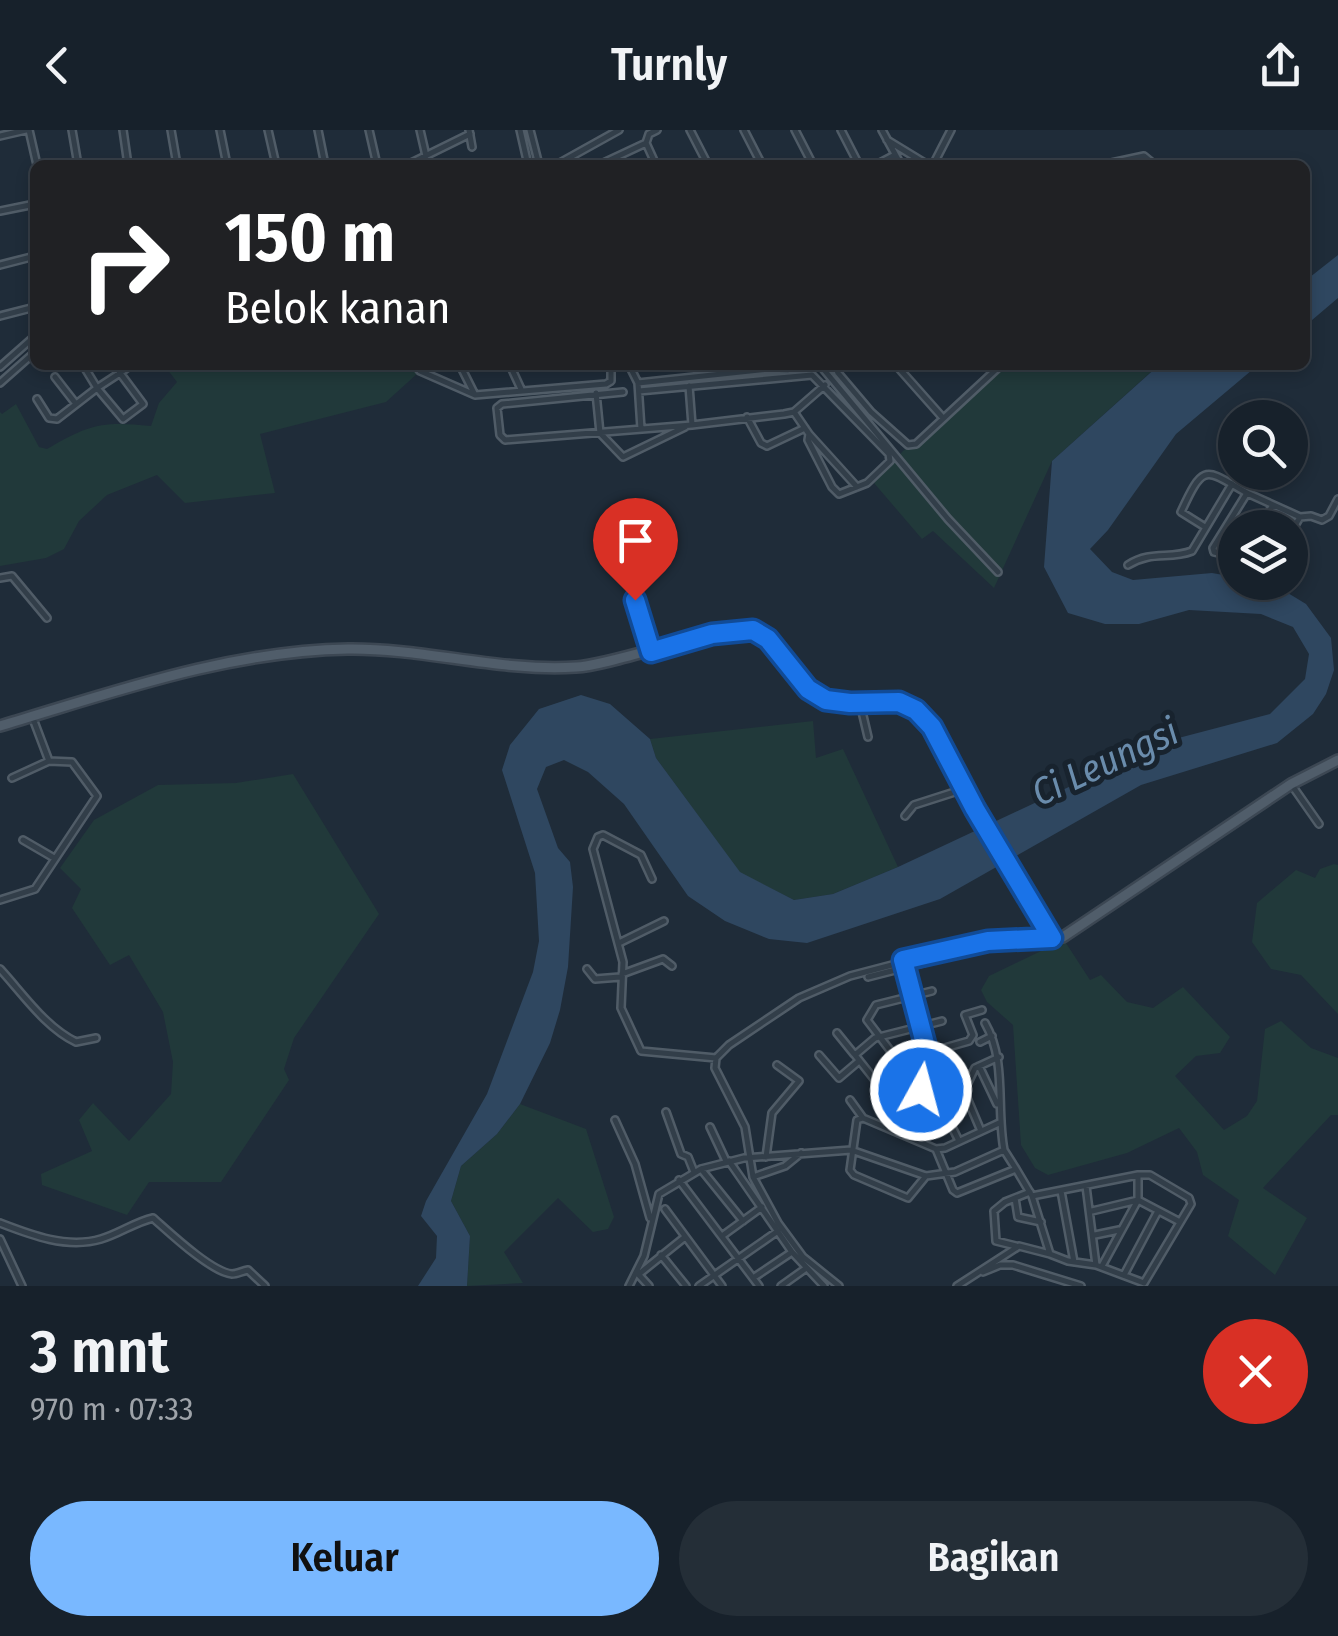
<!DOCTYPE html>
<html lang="id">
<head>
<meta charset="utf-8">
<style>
	:root { --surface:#17212b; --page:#242e37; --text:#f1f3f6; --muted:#9ea3a9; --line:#363e47; --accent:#79b8ff }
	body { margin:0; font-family:"Fira Sans Condensed",sans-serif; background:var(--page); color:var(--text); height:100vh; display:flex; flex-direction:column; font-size:38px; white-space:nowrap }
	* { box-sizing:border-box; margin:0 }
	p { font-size:32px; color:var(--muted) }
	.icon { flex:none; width:55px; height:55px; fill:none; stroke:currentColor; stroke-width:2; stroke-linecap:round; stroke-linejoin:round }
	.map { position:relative; height:1156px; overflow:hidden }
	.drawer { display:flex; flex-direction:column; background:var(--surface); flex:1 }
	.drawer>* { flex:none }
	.banner { position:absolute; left:30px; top:30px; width:1280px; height:210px; border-radius:15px; box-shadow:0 5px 15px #0003,0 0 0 2px var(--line); background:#202124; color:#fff; overflow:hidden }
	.tools { position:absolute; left:1218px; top:270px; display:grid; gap:20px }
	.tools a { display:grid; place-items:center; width:90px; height:90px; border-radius:50%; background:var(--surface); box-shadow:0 5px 15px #0003,0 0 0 2px var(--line); font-size:50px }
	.pin { position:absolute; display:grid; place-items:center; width:85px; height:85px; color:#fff; margin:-102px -42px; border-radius:50% 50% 50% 0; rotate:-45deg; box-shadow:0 0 10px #0007 }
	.pin .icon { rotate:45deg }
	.me { position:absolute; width:110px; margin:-55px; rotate:7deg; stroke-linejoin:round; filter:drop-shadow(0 0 8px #0008) }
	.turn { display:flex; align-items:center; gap:35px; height:210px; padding:0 30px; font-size:45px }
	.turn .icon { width:130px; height:130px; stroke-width:2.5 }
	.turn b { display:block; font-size:70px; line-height:85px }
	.round { display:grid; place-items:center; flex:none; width:105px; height:105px; border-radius:52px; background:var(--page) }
	.summary { display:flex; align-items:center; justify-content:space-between; height:170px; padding:0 30px }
	h1 { font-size:60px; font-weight:600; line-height:75px }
	.primary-button { display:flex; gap:20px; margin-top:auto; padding:20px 30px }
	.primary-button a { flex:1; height:115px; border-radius:60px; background:var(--accent); color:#111; font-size:40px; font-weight:600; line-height:115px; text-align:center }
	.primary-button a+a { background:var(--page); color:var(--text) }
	header { display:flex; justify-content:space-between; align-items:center; height:130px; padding:0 30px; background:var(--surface); font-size:45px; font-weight:600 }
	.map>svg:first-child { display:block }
	.green { fill:#21393a }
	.water { fill:#2f4760 }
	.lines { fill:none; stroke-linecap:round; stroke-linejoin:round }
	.minor-casing { stroke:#505c67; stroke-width:10 }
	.primary-casing { stroke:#3c4753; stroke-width:14 }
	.minor { stroke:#323e49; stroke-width:5 }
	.primary { stroke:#505d6a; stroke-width:9 }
	.route-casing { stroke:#114b97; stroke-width:25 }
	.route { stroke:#1a73e8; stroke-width:18 }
	.labels { text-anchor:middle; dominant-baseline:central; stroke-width:10; stroke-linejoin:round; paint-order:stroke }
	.water-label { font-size:38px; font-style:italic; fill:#6a8cac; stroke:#18232e }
</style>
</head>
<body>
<header><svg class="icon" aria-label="back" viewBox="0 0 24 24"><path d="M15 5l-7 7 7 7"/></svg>Turnly<svg class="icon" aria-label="share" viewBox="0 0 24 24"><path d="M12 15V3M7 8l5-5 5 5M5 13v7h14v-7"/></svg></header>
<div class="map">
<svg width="1338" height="1156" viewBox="0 0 1338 1156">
	<rect width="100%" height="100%" fill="#1f2c39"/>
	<path class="green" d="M164 235H411L418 243 386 272 260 304 275 363 185 373 157 345 107 365 79 391 64 419 46 428 0 436V282L2 284 16 274 39 317 47 319C90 294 102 291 151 296L159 273 177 252Z
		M1002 235H1148L1153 240 1052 331 994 458 933 401 922 409 874 353 903 321Z
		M813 591 816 628 843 619 898 737 833 764 794 770 740 743 656 628 650 609Z
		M293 644 379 784 294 908 284 939 289 950 221 1052H149L127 1085 42 1055 41 1044 92 1021 79 990 93 973 129 1011 171 964 173 932 163 882 129 825 110 835 72 778 81 759 60 738 94 690 158 655 236 653Z
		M1334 734 1338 735V884L1301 845 1271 839 1252 812 1257 773 1296 740 1315 748 1320 739Z
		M1064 810 1090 850 1101 845 1127 872 1153 878 1183 857 1230 907 1220 923 1196 926 1175 946 1224 1000 1247 986 1257 971 1265 899 1281 891 1311 918 1338 928V985H1331L1263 1058 1307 1088 1275 1145 1228 1106 1239 1070 1203 1045 1197 1022 1179 998 1127 1023 1048 1045 1035 1038 1021 1015 1013 895 987 872 981 860 989 846Z
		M520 974 586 999 614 1087 608 1099 593 1102 558 1068 504 1122 523 1153 467 1156 470 1106 451 1071 461 1036 497 1004Z"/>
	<path class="water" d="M1338 125V168L1305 196V151Z
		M1159 235H1258L1176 304 1108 400 1090 419 1112 442 1133 450 1212 443 1235 447V452L1273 454 1306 474 1331 508 1334 540 1326 564 1313 584 1277 613 1141 655 940 769 807 813 769 809 725 791 688 766 624 674 588 642 564 630 546 637 537 659 558 718 570 732 573 757 568 837 560 880 550 913 520 974 497 1004 461 1036 451 1071 470 1106 467 1156H418L436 1128 437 1106 421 1086 426 1071 487 964 533 842 539 811 535 743 502 640 510 615 539 579 581 565 610 574 650 609 656 628 740 742 794 770 833 764 898 737 1167 611 1270 584 1305 549 1309 524 1293 497 1261 484 1189 480 1139 494H1105L1068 483 1044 437 1052 331Z"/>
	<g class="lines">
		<defs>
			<path id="minor" d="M29 0 37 35
				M72 0 78 35
				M123 0 128 35
				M171 0 177 35
				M220 0 227 35
				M268 0 276 35
				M318 0 325 35
				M369 0 377 35
				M420 0 426 26
				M469 0 472 17
				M520 0 528 35
				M530 0 539 35
				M690 0 708 35
				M744 0 762 35
				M795 0 813 35
				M841 0 859 35
				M882 0 901 35
				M0 6 26 0
				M887 10 928 35
				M646 13 656 35
				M407 35 470 4
				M556 35 619 0
				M599 35 646 13 649 4 657 0
				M876 35 895 25
				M933 35 951 0
				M1102 35 1144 26 1155 35
				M0 81 35 74
				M0 135 35 126
				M0 186 35 177
				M115 235 120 243 131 235
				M415 235 420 241 475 265 606 254 611 251V235
				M460 235 474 263
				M510 235 521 259
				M629 235 638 253 641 299
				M648 235H669
				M820 235 948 389 998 442
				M835 235 838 243 871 282 908 315 916 314 1001 235
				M896 235 943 288
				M0 237 35 206
				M120 243 143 274 123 289 97 258Z
				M55 247 76 274
				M0 253 35 222
				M638 253 806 235
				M689 256 692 295
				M639 261 812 245 889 324 890 331 867 353 839 364 832 357 808 310 809 304 794 282
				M623 262 502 274 497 278 500 305 505 310 692 295 784 284 794 282 825 255
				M596 263 600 303 623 327 685 297
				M37 269 49 288 57 289 97 258 83 235
				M747 287 761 313 767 316 805 298
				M809 304 857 357
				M1205 397 1181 382C1204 332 1205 339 1247 363
				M1259 398 1273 375
				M1290 404 1300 387
				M1235 427 1214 422 1213 418 1247 363 1300 387 1311 386 1322 390 1329 386 1338 369
				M1128 435C1152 420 1169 430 1192 421L1232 354
				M0 448 12 446 47 488
				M635 470 650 519
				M860 573 868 607
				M12 648 49 631
				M1291 654 1319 694
				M905 686 914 675 964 659
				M23 710 54 728
				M652 749 641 725 603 705 598 707 593 719 623 832 621 878 641 921 716 928
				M0 770 35 759 97 666 72 632 49 631 32 586
				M619 813 664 791
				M903 829C914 867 923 906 933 944L934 947 907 973 897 978 855 925 875 908 879 907 942 891
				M0 839C23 864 45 897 76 912L96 908
				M587 839 595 849 620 847
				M622 844 663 829 672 836
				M868 847 950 826
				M837 903 854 924
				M980 912 992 906
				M927 923 969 911 973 905 965 885 982 880
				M819 925 839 948 859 931
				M979 936 997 974
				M934 950 939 970
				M935 953 967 944
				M921 961 867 890 876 875 932 861
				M850 970 863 988
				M666 982 681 1024 688 1027 694 1042
				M947 987 959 1011
				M615 990 635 1034 650 1088
				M710 997 726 1031
				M981 1001 964 961 975 938 999 927
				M936 1019 945 1018 999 993
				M766 1027 772 983 799 951 777 935
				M729 1031 792 1122 824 1156
				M701 1039 743 1091
				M1016 1039 1032 1066 1050 1124 1068 1131 1096 1135 1144 1153 1191 1074 1189 1068 1150 1045H1138L1032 1066
				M926 1046 908 1068 854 1045 850 1040 857 990 863 988 936 1019 953 1060 957 1063 1016 1039 1004 1020
				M1138 1046V1070L1180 1092
				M753 1047 785 1036 801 1023
				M679 1050 759 1156
				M1086 1056 1096 1135
				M1061 1061 1074 1132
				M1015 1068 1018 1087 1041 1092
				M665 1079 722 1156
				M1092 1081 1138 1070 1102 1136
				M0 1093C31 1105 67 1119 101 1109 119 1104 135 1092 153 1088 169 1102 211 1142 232 1144 237 1144 242 1141 248 1140L265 1156
				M1095 1105 1119 1100
				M722 1106 762 1077
				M0 1109 22 1156
				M1016 1116 996 1111 994 1081 1005 1072 1030 1062
				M661 1125 686 1156
				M983 1142 1000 1135H1013L1081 1156
				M638 1144 649 1156
				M639 1144 685 1107
				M1124 1145 1158 1081
				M753 1148 792 1122
				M629 1156 644 1126 659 1064 701 1039 744 1028 851 1020 926 1046 955 1042 1004 1020C996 978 1007 931 985 893
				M699 1156 778 1101
				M781 1156 805 1139
				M839 1156 803 1127 778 1093 753 1047 745 997 715 938 716 928 729 915 799 868 850 846 972 814 1051 808
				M957 1156 1019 1116 1050 1124"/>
			<path id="primary" d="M0 596C114 562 228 521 348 519 424 518 500 542 576 537 615 535 729 492 754 500 788 511 794 561 830 571 866 581 892 559 924 587L1052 808 1063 807 1291 654 1338 630"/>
		</defs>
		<use href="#minor" class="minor-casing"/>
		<use href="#primary" class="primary-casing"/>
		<use href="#minor" class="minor"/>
		<use href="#primary" class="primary"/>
	</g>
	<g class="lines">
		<defs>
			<path id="route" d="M635 470 651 522 712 504 753 500 768 509 808 559 826 570 850 573 899 572 916 580 932 597 975 679 1052 808 988 811 903 830 933 944 921 960"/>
		</defs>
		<use href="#route" class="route-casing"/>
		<use href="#route" class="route"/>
	</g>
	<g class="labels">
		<g class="water-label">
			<text transform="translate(1105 632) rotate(-25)">Ci Leungsi</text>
		</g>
	</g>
</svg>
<div class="tools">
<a><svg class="icon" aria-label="search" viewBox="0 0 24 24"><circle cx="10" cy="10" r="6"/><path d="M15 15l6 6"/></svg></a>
<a><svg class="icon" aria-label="layers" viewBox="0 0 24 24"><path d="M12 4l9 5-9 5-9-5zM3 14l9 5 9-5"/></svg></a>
</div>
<div class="pin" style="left:635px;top:470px;background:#d93025"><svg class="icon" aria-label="arrive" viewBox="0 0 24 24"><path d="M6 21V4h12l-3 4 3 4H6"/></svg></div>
<svg class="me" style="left:921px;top:960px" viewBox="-20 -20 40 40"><circle r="17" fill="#1a73e8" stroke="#fff" stroke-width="3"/><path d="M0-11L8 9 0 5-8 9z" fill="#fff"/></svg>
<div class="banner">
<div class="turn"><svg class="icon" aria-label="right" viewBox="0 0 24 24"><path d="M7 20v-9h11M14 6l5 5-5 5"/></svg><div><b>150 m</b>Belok kanan</div></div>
</div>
</div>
<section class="drawer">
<div class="summary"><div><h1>3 mnt</h1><p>970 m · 07:33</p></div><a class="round" style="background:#d93025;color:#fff"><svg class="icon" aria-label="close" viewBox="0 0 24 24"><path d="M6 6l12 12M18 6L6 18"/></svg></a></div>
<div class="primary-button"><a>Keluar</a><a>Bagikan</a></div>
</section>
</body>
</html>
